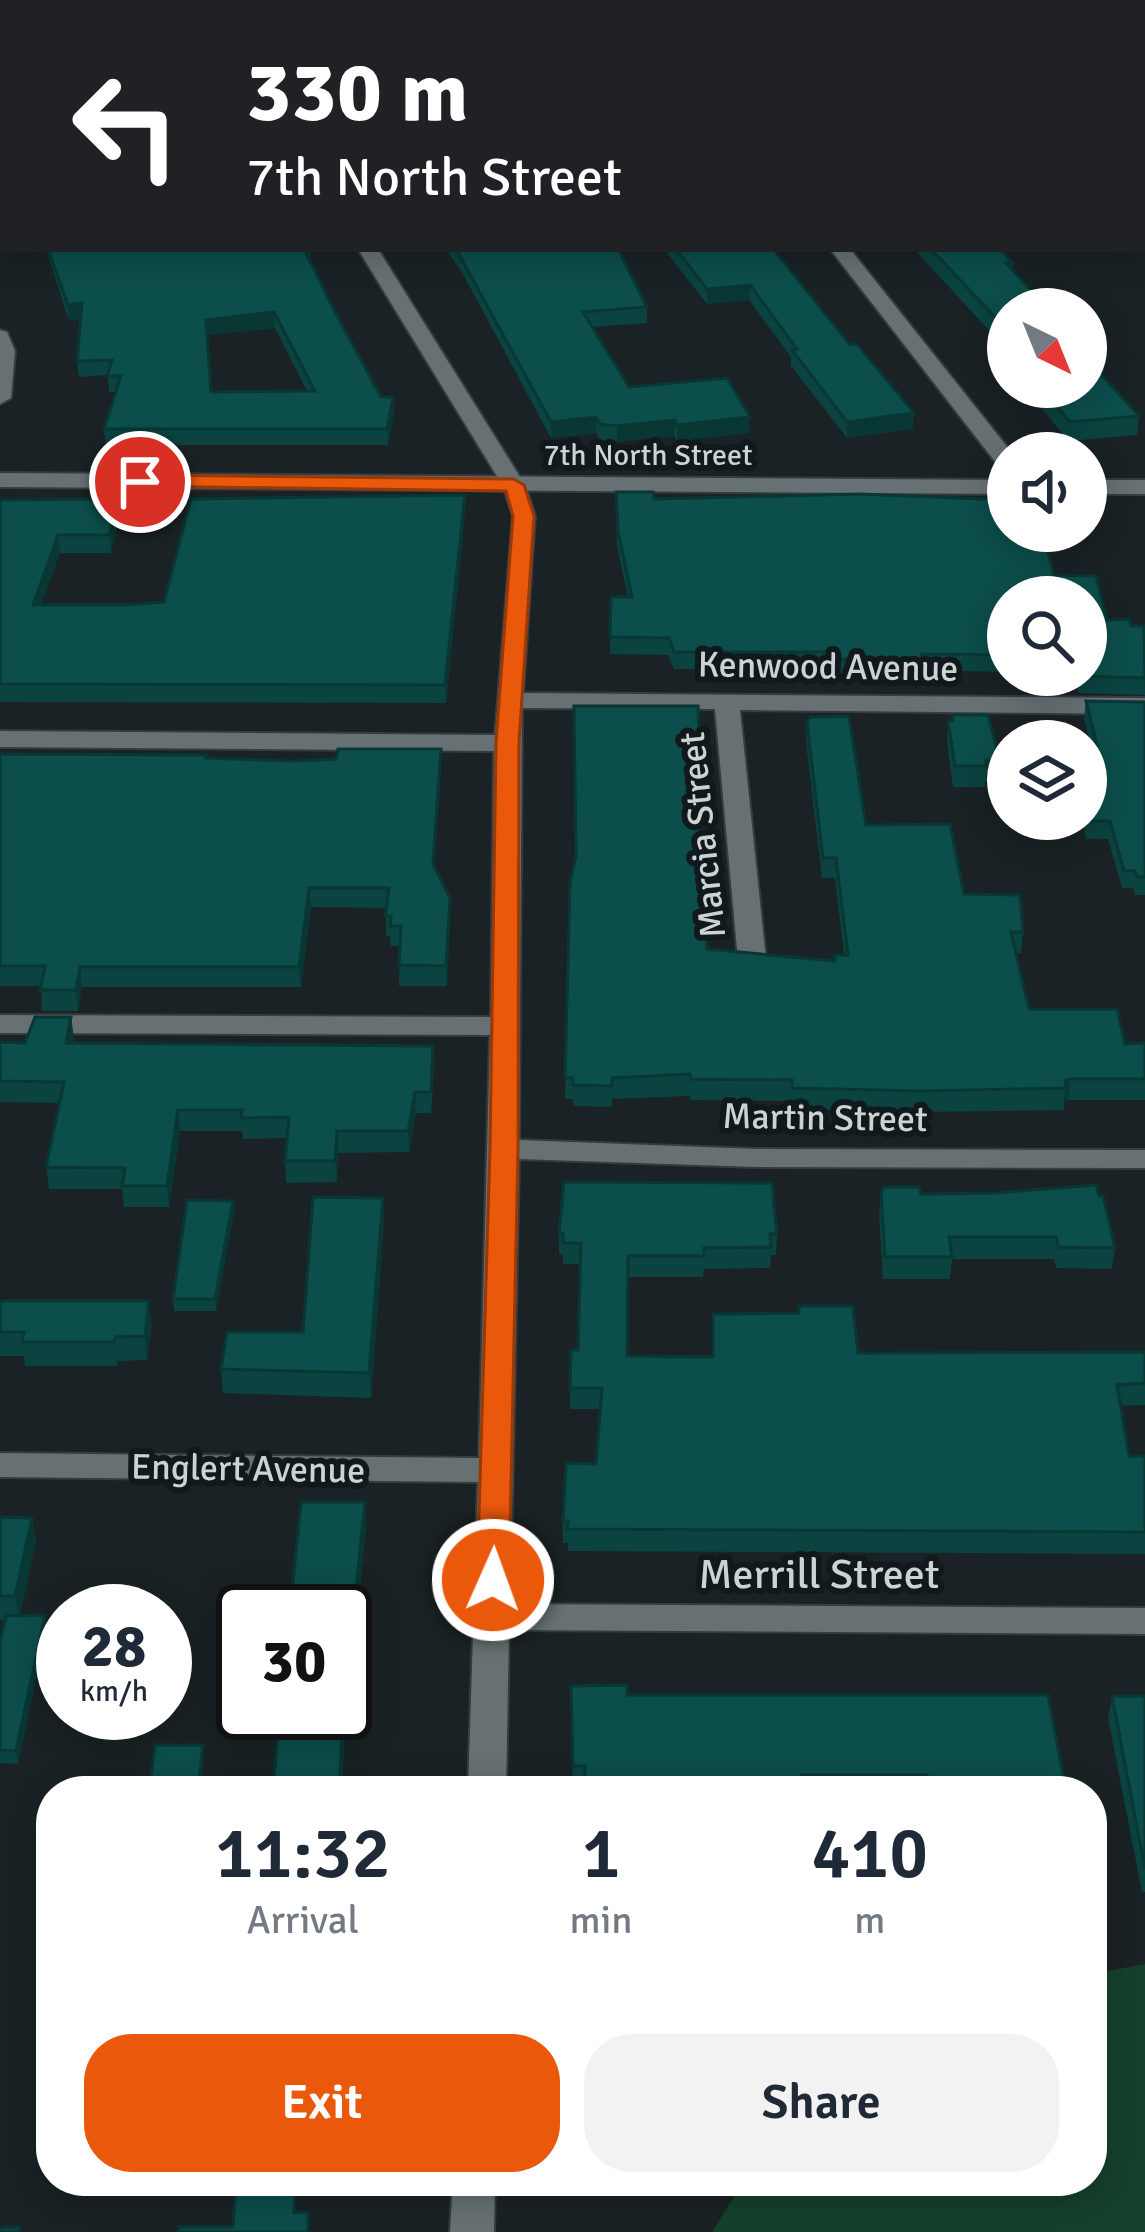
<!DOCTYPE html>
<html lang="en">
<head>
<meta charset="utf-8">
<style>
	:root { --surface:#fff; --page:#f2f2f3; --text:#1f2937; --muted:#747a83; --accent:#ea580c }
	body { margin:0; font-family:Signika,sans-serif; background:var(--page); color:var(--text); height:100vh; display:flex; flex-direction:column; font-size:45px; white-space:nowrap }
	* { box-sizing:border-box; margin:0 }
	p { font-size:39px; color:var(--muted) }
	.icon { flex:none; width:66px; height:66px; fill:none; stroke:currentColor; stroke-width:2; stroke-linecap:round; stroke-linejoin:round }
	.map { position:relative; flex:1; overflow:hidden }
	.panel { position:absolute; left:36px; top:1776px; width:1071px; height:420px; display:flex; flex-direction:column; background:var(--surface); border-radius:48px; box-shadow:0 6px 30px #0003 }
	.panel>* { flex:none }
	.hud { position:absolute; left:0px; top:0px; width:1146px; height:252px; box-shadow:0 6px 30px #0003; background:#202124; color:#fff; overflow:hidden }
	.needle { width:78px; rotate:137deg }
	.buttons { position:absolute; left:987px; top:288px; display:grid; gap:24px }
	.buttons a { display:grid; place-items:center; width:120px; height:120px; border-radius:50%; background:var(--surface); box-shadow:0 6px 30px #0003; font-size:60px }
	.speed { position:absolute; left:36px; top:1584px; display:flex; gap:24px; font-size:60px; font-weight:700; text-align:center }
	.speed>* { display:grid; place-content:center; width:156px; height:156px; border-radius:50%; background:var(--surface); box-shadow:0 6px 30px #0003; line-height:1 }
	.speed small { font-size:30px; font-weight:400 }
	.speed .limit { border:6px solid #111; border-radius:18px; background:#fff; color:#111 }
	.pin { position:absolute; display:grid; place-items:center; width:102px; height:102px; color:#fff; margin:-51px; border:6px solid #fff; border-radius:50%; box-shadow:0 3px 12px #0007 }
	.me { position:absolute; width:132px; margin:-66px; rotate:2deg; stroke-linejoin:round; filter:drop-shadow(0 0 9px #0008) }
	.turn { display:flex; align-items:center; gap:42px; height:252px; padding:0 48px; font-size:54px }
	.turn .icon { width:156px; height:156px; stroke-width:2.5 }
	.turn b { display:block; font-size:84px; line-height:102px }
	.eta { display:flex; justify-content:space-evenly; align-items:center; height:204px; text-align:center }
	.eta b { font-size:72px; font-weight:600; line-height:84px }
	.action { display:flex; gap:24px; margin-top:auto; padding:24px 48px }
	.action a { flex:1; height:138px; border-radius:48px; background:var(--accent); color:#fff; font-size:48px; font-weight:600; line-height:138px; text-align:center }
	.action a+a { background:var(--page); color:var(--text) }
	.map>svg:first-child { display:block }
	.green { fill:#15402c }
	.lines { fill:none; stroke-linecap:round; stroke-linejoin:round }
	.minor-casing { stroke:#353c3e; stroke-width:4 }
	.tertiary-casing { stroke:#353c3e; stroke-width:4 }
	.minor { fill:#677174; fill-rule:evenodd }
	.tertiary { fill:#677174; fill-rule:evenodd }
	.wall { fill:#0a4340; fill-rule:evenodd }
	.shaded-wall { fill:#083734 }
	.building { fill:#0c4e4b; stroke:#083734; stroke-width:3; fill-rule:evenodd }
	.route { fill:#ea580c; stroke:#983908; stroke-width:3 }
	.labels { text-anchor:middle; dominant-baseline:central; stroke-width:12; stroke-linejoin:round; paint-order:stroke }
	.far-street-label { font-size:30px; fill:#cdd2d4; stroke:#11191c }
	.street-label { font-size:36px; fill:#cdd2d4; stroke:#11191c }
	.near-street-label { font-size:42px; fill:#cdd2d4; stroke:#11191c }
</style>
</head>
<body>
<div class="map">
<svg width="1145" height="2232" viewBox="0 0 1145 2232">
	<rect width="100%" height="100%" fill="#1a2225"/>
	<path class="green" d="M1145 1964V2232H712L744 2181H1092V1974Z"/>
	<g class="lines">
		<defs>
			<path id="minor" d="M630 0H646L648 3H632Z
				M3 216V228L0 229V217Z
				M358 249H378L525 485 535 516 523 693 1145 698V714L740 710 766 960 752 968 738 960 715 709 522 708 519 1140 757 1149 1145 1150V1168L757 1167 519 1159 510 1604 1145 1608V1634L509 1630 506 1791H468L478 1482 0 1477V1453L479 1458 490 1035 0 1033V1015L491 1017 494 751 0 747V731L495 735 513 516 503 486Z
				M830 249H850L1012 453H1008V470L1000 468Z
				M0 330 7 332 15 351 11 398 0 404Z
				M453 2181H495L494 2232H450Z"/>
			<path id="tertiary" d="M0 473 1008 480V494L0 487Z
				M1086 480H1145V494H1086Z"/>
		</defs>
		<use href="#minor" class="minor-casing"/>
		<use href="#tertiary" class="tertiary-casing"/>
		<use href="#minor" class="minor"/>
		<use href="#tertiary" class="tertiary"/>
	</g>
	<path class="wall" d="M46 249H313V251H310L311 260 334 310 381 397H393L394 413 388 445H106L104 429 116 392H109L108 375 79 377 77 361 80 319 69 321ZM275 328 307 391 211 392 207 335Z
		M446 249H618L647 307V323L592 327 629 387 749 433 677 441 674 436 617 442 600 440 596 433 551 438 463 274Z
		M664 249H773L913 429 847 438 791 366V357L749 300 707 304Z
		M914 249H1000L1013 263 1012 271 1034 302 1008 309V351Z
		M1041 387H1086L1139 416 1137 435 1069 441 1042 409 1044 390Z
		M616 492H653L654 499 860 494 1008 500V531H1042L1054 575 1096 576 1107 620 1129 619 1131 626H1144L1145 695 1079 693 1074 675H1086V597H1008V672L922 670V676H834L828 669H674L668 655 610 654 611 597H628L617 547Z
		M465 495V513L446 703 0 702V500L119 499 120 516 111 553H60L41 605H123L164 602Z
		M1086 701 1145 702V895H1135L1133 888H1122L1108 839H1086L1081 819H1086V754L1087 746H1091L1084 718Z
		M574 706 701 782 700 802H698L707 949 833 961 834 955H844L835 878H822L806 742 807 723 866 825 964 894 1023 932 1021 953H1016L1029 1009 1125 1044 1145 1043V1100H1068L1064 1102V1110L918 1112 791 1109V1101L690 1100V1096L612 1099V1107L573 1106V1099H565L570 883 576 857Z
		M952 715 1000 761 998 782H985V787H953L947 742 948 721H951Z
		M441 749V768L434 867 450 918 447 986H399L400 946H391L390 936H386V908L311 907 301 987H82L78 1011H42L41 986H0V754L294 761Z
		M74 1038 73 1043 434 1067 431 1113H416L409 1152 338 1153 337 1182 286 1183 285 1161 287 1138 243 1139 242 1131H180L169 1207H124L122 1189H49L46 1167 60 1103 0 1102V1042L25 1043Z
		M881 1193 921 1194 1115 1248 1112 1269 1056 1268 1054 1259H952L950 1279H883L879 1214Z
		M233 1201 234 1213 216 1311H174L173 1299Z
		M384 1222 371 1398 223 1393 221 1369 303 1332Z
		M559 1233 777 1234 776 1255H771L770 1268 704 1269 703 1277H628L627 1356 712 1357 798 1313 799 1306 858 1353 1145 1352V1405L1121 1406 1129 1456H1145V1554L568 1551V1543H563V1521L596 1464 600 1409H570L571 1350H578L581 1264H563V1254H559Z
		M0 1301 152 1325 147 1360 118 1361 117 1366H25L24 1356H0Z
		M365 1502 366 1527 351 1681H347L342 1791 345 1611Z
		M0 1517 32 1518 36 1542 20 1616 47 1628 18 1764 0 1763V1642L5 1620H0Z
		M571 1686 627 1695 1066 1791H585V1788H573Z
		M1112 1696H1145V1892H1142L1108 1718Z"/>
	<path class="shaded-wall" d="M750 285 749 300 707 304V289Z
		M82 303 83 318 69 321 68 305Z
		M274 312 275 328 207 335 206 320Z
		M393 397 394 413 388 445 387 429Z
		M914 413 913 429 847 438V422Z
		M596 417V433L551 438V422Z
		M750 417 749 433 677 441V425Z
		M675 420 674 436 617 442V426Z
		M465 495V513L446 703 445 685Z
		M119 499 120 516 111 553 109 535Z
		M58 535 60 553 35 623 33 605Z
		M441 749V768L433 884V864Z
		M309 888 311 907 301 987 299 967Z
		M450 898V918L447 986 446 966Z
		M80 967 82 987 78 1011 76 990Z
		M71 1017 74 1038 69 1064 66 1043Z
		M1070 1079 1068 1100 1064 1102 1065 1081Z
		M415 1092 416 1113 409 1152 408 1131Z
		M178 1110 180 1131 169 1207 167 1186Z
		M337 1131 338 1153 337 1182 335 1161Z
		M383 1198 384 1222 371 1398 369 1373Z
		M233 1201 234 1213 216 1311 215 1299Z
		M149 1301 152 1325 147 1360 145 1336Z
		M365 1502 366 1527 351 1681 349 1656Z
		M32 1518 36 1542 19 1620 15 1596Z
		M45 1615 47 1628 18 1764 16 1751Z
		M345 1656 347 1681 342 1791H339L343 1713H345Z
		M203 1745 204 1758 201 1791H198Z"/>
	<path class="building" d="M31 0H600L603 3H27Z
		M701 0H929L932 2 954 0H1145V87L1143 88V3H704Z
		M3 21V55H0V23Z
		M0 71H3V191H0Z
		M1143 103H1145V167L1143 168Z
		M48 249H304L334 310 381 397H393L387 429H104L121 376H107L112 360 77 361 82 303 68 305ZM274 312 315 391 211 392 206 320Z
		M456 249H618L647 307 583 312 629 387 727 378 750 417 677 425 675 420 617 426 600 424 596 417 551 422Z
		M676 249H773L850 345 857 344 914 413 847 422 792 350 797 349 750 285 707 289Z
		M931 249H1000L1013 263H1006L1035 295 1029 296 1041 309H1008V331Z
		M1086 358 1139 416 1070 422 1043 390 1061 388 1060 387H1086Z
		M616 492H653L654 499 860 494 1008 500V531H1042L1054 575 1096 576 1107 620 1129 619 1131 626H1144L1145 678 1080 676 1086 675V597H1008V655L922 654 923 659H835L829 652H674L669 638 610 637 611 597H632L618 531Z
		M465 495 445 685 0 684V500L119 499 109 535H58L33 605H123L164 602 191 499Z
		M1086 701 1145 702V877H1137L1135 871H1124L1110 821H1088L1086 813V754H1089L1087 746H1097Z
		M574 706H698L701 782H697L707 949 835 961 834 955H848L836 858H823L807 723 810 717 849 716 866 825 950 824 964 894 1020 895 1023 932H1011L1029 1009H1117L1125 1044 1145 1043V1079H1070L1065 1081 1066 1088 920 1091 792 1088V1080L691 1079 690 1074 612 1078V1086L573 1085V1078L565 1077 570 883 576 855Z
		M952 715H988L1000 761 986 760V766H955L948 721H953Z
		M338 749H441L433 864 450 898 446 966 399 965 401 926H390L391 916H385L389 888H309L299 967H80L76 990H40L45 966H0V754L207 755 206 758 294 761 336 759Z
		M35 1017H71L66 1043 433 1046 431 1092H415L408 1131H337L335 1161H285L289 1117 241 1118 242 1110H178L167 1186H122L125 1168 46 1167 64 1082 0 1081V1042L25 1043Z
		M564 1182 772 1183 777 1234H770L771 1247 704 1248V1256H628L627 1356 713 1357V1314L799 1313V1306H853L858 1353 1145 1352V1383L1117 1385 1129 1456H1145V1532L567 1529 568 1521H563L566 1463 596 1464 602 1388H570L571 1350H578L581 1243H563V1233H559Z
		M1096 1185 1099 1196H1103L1115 1248 1058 1247 1056 1237H949L952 1257H885L881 1193 884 1187H919L921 1194 995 1193Z
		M313 1197 383 1198 369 1373 221 1369 227 1332H303Z
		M187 1200 233 1201 215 1299H173Z
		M0 1301H149L145 1336 116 1337 114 1342H22L24 1332H0Z
		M301 1502H365L349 1656H345V1663V1611H290Z
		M0 1517 32 1518 15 1596H0Z
		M45 1615 16 1751 0 1750V1642L6 1616Z
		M627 1685V1695H1048L1066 1791H929L927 1775H802L803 1788H784V1791H585V1766H573L571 1686Z
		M1112 1696H1145V1869Z
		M280 1713H343L339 1791H273Z
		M155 1745H203L198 1791H149Z
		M236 2181H295L294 2213 308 2212V2232H179V2227H233Z
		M20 2227 19 2232H0V2228Z"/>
	<path class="route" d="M140 475 514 479 524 485 534 516 519 742 518 1149 509 1580 504 1589H481L477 1580 490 1149 496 742 513 516 506 491 133 486V477Z"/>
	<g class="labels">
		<g class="far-street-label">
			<text x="648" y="455">7th North Street</text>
		</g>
		<g class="street-label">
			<text transform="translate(828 667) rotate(1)">Kenwood Avenue</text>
			<text transform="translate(703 835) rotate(-96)">Marcia Street</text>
			<text transform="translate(825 1118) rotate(1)">Martin Street</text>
			<text transform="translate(248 1469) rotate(1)">Englert Avenue</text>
		</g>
		<g class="near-street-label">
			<text x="819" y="1574">Merrill Street</text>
		</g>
	</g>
</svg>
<div class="buttons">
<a><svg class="needle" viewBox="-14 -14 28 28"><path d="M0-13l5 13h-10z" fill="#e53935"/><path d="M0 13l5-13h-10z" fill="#747a83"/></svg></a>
<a><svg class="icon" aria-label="sound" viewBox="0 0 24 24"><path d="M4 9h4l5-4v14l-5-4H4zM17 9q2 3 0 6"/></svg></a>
<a><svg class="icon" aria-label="search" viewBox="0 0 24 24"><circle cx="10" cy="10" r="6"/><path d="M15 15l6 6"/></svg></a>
<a><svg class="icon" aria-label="layers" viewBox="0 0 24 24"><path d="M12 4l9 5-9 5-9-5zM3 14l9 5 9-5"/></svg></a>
</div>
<div class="speed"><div>28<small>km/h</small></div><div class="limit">30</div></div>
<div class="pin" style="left:140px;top:482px;background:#d93025"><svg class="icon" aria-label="arrive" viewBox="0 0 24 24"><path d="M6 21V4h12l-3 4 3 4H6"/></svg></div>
<svg class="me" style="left:493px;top:1580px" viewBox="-20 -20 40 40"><circle r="17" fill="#ea580c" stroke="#fff" stroke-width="3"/><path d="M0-11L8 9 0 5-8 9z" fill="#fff"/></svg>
<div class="hud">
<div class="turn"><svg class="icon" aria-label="left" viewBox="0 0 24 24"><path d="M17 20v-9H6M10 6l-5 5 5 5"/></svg><div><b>330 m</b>7th North Street</div></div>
</div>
<section class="panel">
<div class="eta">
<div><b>11:32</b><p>Arrival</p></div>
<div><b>1</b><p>min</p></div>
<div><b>410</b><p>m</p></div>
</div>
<div class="action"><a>Exit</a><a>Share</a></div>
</section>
</div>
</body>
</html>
